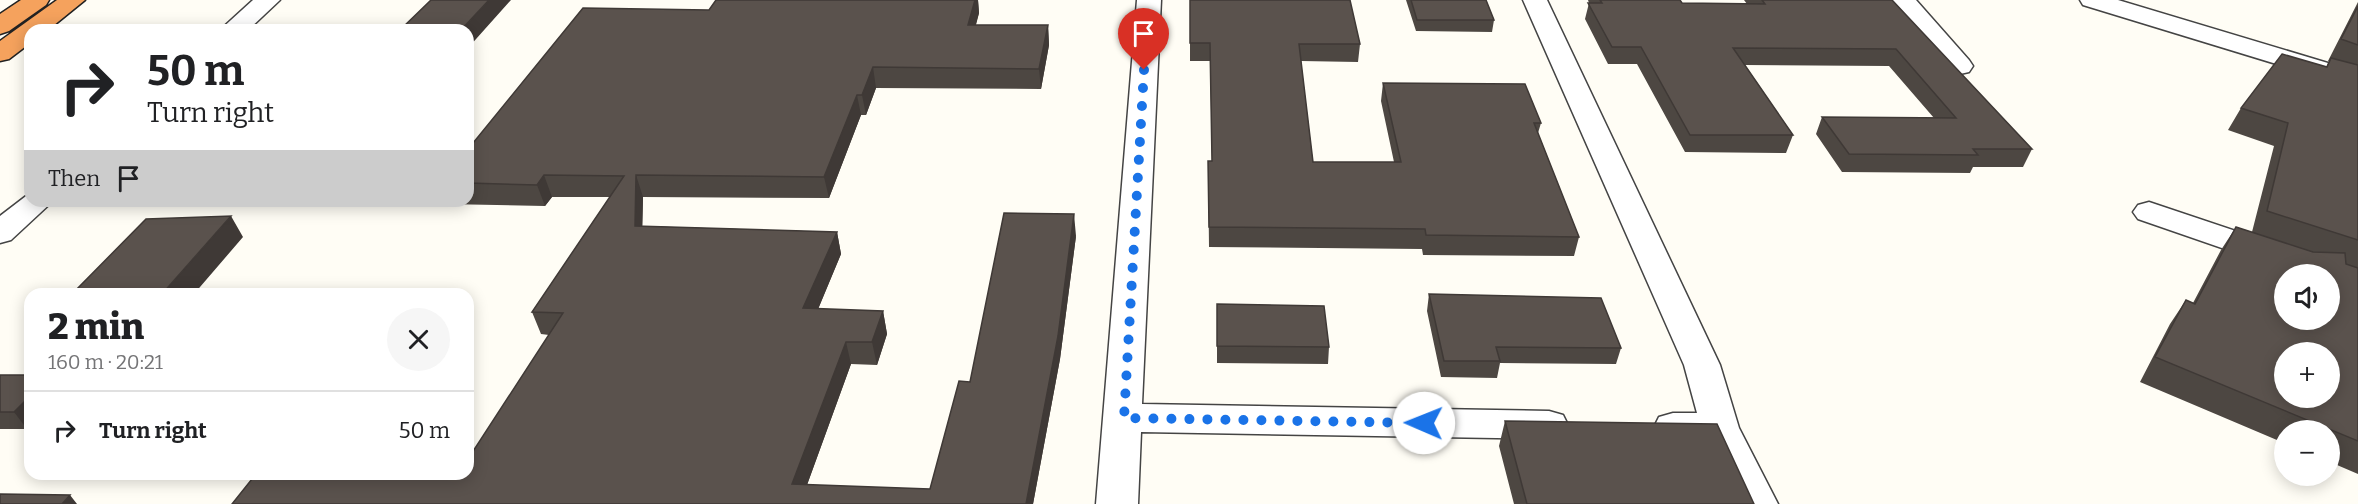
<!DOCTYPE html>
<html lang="en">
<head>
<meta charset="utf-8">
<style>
	:root { --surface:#fff; --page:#f6f6f6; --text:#202124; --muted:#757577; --line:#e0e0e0 }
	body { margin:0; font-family:Bitter,serif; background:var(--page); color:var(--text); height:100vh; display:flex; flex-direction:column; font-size:22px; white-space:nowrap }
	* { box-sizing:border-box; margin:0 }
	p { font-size:20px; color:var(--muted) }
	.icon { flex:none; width:33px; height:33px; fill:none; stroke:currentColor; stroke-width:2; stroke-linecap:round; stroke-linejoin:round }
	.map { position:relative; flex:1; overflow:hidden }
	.panel { position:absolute; left:24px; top:288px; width:450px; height:192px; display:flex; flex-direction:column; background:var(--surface); border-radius:18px; box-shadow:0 3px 15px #0003 }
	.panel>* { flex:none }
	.hud { position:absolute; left:24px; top:24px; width:450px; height:183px; border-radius:18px; box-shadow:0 3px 15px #0003; background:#fff; color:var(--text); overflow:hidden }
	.tools { position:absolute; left:2274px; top:264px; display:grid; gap:12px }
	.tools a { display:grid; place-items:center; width:66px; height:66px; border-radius:50%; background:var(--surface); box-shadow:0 3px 15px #0003; font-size:30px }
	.pin { position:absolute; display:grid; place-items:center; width:51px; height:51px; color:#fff; margin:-62px -26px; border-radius:50% 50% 50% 0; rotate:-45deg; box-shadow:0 0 6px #0007 }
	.pin .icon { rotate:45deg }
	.me { position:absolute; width:66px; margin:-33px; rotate:271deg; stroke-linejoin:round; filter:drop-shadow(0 0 4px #0008) }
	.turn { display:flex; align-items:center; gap:21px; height:126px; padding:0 24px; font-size:27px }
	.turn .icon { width:78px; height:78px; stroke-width:2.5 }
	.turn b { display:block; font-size:42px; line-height:51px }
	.then { display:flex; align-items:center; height:57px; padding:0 24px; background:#0003; gap:12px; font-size:22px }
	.round { display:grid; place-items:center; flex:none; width:63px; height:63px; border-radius:32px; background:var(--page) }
	.headline { display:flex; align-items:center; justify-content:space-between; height:102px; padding:0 24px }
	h1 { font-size:36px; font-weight:800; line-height:45px }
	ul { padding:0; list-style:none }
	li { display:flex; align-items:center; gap:18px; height:78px; padding:0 24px; border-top:2px solid var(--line) }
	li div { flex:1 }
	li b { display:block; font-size:22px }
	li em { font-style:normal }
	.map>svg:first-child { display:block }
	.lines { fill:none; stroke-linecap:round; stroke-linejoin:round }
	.street-casing { stroke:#444; stroke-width:3 }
	.highway-casing { stroke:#222; stroke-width:3 }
	.street { fill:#fff; fill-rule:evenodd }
	.highway { fill:#f5a25d; fill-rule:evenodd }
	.wall { fill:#4d4742 }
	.shaded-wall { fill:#3f3936 }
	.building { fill:#5a524d; stroke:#3f3936; stroke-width:1.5; fill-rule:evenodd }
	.route { stroke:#1a73e8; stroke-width:10; stroke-dasharray:0 18 }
</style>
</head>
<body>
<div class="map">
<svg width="2358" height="504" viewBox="0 0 2358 504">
	<rect width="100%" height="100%" fill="#fffdf5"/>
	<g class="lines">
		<defs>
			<path id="street" d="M253 0H280L248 30H220Z
				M1137 0H1161L1142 404 1549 411 1563 415 1568 425 1563 435 1549 439 1141 432 1138 504H1096Z
				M1523 0H1547L1720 365 1739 428 1778 504H1736L1707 442 1673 441 1659 437 1654 427 1659 417 1673 413H1697L1684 365Z
				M1891 0H1916L1969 60 1973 66 1969 72 1960 74 1951 72Z
				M2080 0H2118L2358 72V89L2083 5Z
				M30 193V201H53L11 240 0 243V216Z
				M2149 202 2358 272V295L2330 286V274H2297L2138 219 2133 212 2138 205Z"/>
			<path id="highway" d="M21 0H49L46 5 9 31 0 34V14Z
				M57 0H85L48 30H30V43L9 59 0 61V41Z"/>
		</defs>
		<use href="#street" class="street-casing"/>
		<use href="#highway" class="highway-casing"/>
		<use href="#street" class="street"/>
		<use href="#highway" class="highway"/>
	</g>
	<path class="wall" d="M716 0H978L979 13 976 25H1048L1049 45 1041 89 876 88 866 115H861L829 198 643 197 642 226 837 232 841 254 818 309 883 311 887 334 877 365 851 364 807 485 930 489 970 382 1076 236 1060 359 1033 504H232L468 474 549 335 541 334 532 312 610 197H552L545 206 444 204 443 201H468V148L709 10Z
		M1190 0 1360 44 1358 62 1301 61 1313 162H1394L1381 101 1383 83 1541 123 1538 133 1579 237 1574 256 1423 255 1422 249 1209 247 1208 161H1212L1210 61H1190Z
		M1406 0H1486L1494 20 1492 32 1416 31Z
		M1588 0H1680L1682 3 1747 4 1744 0H1892L2032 149 2023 167H1973L1970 173 1842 172 1816 134 1822 117 1934 118 1889 66 1745 65 1793 135 1786 153 1685 152 1637 64H1608L1585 19 1589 3Z
		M2358 2V474L2330 462V430H2284V443L2140 382 2170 324 2186 300 2193 303 2221 250 2236 227 2252 232 2274 146 2228 130 2241 108 2326 67 2329 61H2328Z
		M254 201H329V202L255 203Z
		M1429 294 1621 348 1616 364 1500 363 1497 378 1441 377 1427 311Z
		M1217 304 1329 347 1328 364 1217 363Z
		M0 375H30V426L27 429H0Z
		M1505 421 1754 504H1514L1499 446Z"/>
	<path class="shaded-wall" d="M489 0H511L468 48V30H461Z
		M975 0H978L979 13 970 44 968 25Z
		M1048 25 1049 45 1041 89 1039 69Z
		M873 67 876 88 866 115 862 95Z
		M857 95 861 115 829 198 824 177Z
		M544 175 552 197 545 206 537 185Z
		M636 175 643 197 642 248 635 226Z
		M1074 214 1076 236 1060 359 1033 504H1026Z
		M231 216 243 237 194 294H162Z
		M837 232 841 254 809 331 803 308Z
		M883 311 887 334 877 365 872 342Z
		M846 342 851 364 800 504 792 484Z
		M30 396V426L27 429 14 412Z
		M70 495 77 504H62Z"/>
	<path class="building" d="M431 0H489L461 30H400Z
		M716 0H975L968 25H1048L1039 69 873 67 862 95H857L824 177 636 175 635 226 837 232 803 308 883 311 872 342H846L792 484 930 489 959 381 970 382 1004 213 1074 214 1058 336 1026 504H232L256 474H468V459L563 313 532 312 624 176 544 175 537 185 468 183V148H469L583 8 709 10Z
		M1190 0H1350L1360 44H1299L1313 162H1401L1383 83 1525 84 1541 123H1534L1579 237 1426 235 1425 229 1209 227 1208 161H1212L1210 43H1190Z
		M1411 0H1486L1494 20H1417Z
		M1600 0H1680L1682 3 1765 4 1762 0H1892L2032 149H1973L1978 155 1849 154 1822 117 1956 118 1896 49 1733 48 1793 135H1690L1641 47H1612L1588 3H1602Z
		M2358 6V45L2341 39Z
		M2282 54 2327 67 2331 58 2358 65V240L2267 211 2288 123 2241 108Z
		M231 216 162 294H72L146 219Z
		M2236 227 2313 252 2345 253 2346 264 2358 268V441L2155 357 2186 300 2195 304ZM2284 274H2330V320H2284ZM2284 352H2330V398H2284Z
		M205 293 350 294H204Z
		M1429 294 1601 298 1621 348 1496 347 1500 361H1444Z
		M1217 304 1324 306 1329 347 1217 346Z
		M0 375H30V396L14 412H0Z
		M1505 421 1717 424 1754 504H1527Z
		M0 494 70 495 62 504H0Z"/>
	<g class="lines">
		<path class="route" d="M1144 70 1124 418 1424 423"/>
	</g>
</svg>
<div class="tools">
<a><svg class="icon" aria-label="sound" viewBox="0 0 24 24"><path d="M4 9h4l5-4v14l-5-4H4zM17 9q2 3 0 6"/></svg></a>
<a>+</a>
<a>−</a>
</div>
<div class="pin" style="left:1144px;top:70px;background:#d93025"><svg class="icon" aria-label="arrive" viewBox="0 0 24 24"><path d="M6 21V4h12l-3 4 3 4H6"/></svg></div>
<svg class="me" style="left:1424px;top:423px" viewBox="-20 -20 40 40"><circle r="19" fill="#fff"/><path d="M0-13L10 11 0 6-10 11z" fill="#1a73e8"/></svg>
<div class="hud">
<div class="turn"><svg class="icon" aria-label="right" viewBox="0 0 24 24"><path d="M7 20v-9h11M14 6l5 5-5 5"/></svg><div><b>50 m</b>Turn right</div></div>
<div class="then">Then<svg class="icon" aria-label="arrive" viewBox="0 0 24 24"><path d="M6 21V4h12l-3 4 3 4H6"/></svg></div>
</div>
<section class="panel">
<div class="headline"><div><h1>2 min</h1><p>160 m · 20:21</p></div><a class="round"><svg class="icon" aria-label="close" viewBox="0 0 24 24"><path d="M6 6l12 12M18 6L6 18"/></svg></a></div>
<ul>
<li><svg class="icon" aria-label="right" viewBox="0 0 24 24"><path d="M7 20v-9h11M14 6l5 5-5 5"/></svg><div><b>Turn right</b></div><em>50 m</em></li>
</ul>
</section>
</div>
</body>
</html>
